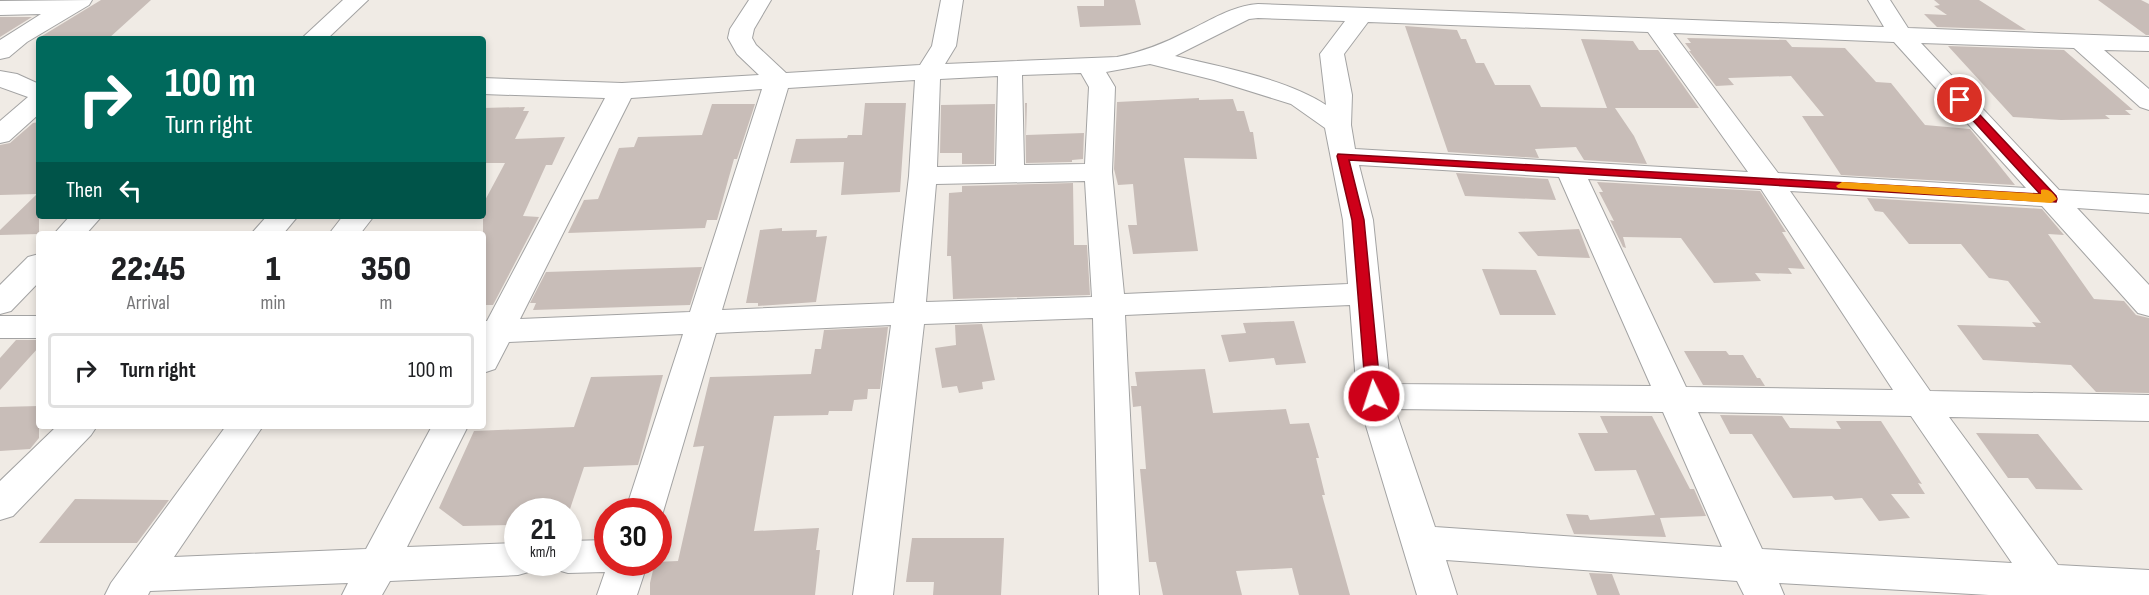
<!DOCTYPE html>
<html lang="en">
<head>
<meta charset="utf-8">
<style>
	:root { --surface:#fff; --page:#f2f2f2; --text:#202124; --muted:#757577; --line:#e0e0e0 }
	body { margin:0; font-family:"Sofia Sans Condensed",sans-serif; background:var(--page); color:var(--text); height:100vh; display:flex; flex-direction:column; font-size:22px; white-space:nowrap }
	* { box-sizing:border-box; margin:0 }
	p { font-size:20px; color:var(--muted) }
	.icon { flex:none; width:33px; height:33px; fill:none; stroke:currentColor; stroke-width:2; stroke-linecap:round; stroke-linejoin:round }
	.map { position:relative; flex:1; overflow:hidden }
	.drawer { position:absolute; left:36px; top:231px; width:450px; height:198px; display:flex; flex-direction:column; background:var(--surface); border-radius:6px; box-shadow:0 3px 9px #0003 }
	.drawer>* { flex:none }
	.top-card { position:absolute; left:36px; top:36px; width:450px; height:183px; border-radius:6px; box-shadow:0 3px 9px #0003; background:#00695c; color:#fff; overflow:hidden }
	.speed { position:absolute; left:504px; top:498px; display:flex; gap:12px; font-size:30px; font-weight:700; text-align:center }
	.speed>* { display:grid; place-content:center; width:78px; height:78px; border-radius:50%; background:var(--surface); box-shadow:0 3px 9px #0003; line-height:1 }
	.speed small { font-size:15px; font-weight:400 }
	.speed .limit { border:9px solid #d22; background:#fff; color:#111 }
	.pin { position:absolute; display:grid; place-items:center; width:51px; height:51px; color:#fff; margin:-26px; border:3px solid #fff; border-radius:50%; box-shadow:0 2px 6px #0007 }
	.me { position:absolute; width:66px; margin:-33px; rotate:356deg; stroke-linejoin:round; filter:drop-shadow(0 0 4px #0008) }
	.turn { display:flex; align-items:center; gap:21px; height:126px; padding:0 30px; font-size:27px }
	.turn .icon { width:78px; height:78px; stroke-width:2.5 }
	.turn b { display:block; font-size:42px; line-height:51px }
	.then { display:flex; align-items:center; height:57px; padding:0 30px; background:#0003; gap:12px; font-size:22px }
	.eta { display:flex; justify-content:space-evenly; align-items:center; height:102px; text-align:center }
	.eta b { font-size:36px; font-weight:800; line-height:42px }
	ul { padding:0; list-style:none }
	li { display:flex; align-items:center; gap:18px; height:75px; margin:0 12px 9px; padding:0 18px; border:3px solid var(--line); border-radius:6px }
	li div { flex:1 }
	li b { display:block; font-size:22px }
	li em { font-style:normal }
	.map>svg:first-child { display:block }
	.building { fill:#c8bdb8 }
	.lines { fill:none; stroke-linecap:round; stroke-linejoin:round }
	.minor-casing { stroke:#a3a3a3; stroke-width:2 }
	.minor { fill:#fff; fill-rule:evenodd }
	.route { fill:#ce0019; stroke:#860010; stroke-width:1.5 }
	.slow { fill:#f59e0b }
</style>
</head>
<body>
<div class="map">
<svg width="2149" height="595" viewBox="0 0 2149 595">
	<rect width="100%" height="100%" fill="#f0ebe5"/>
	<path class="building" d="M101 0H151L108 39H37Z
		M1104 0H1135L1141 25 1080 27 1077 6H1104Z
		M1934 0H1979L2026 30 1937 27 1924 14 1947 15 1934 6 1940 5Z
		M2098 0H2141L2149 4V35H2146Z
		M0 17H32L0 37Z
		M1405 26 1457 30 1461 39H1466L1476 63H1484L1495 85H1530L1541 107 1607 108 1581 39 1633 41 1639 50H1658L1699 108H1615L1634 136 1647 164 1584 160 1576 147 1535 149 1539 158 1448 152Z
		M1687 38 1786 40 1792 47 1845 48 1876 82 1891 83 1925 125 1970 129 2015 185 1841 175 1802 116H1824L1791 76 1728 78 1734 85 1716 86 1689 51H1691L1685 43H1691Z
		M1948 46 2064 50 2133 110H2125L2131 115H2105L2110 119 2061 120 2013 117Z
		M1199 98V100L1233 99 1237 111H1244L1250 132H1253L1257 159 1184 158 1198 251 1133 254 1128 225H1137L1133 184 1118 185 1114 169 1117 102Z
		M865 103H906L900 192 841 195 844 162 790 163 796 139 847 138 848 135H862Z
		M1025 103H1027L1026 135 1084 133 1083 159 1072 160V162L1026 163Z
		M712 104H755L737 159H734L717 220H707L705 228 568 233 584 200 598 199 619 148 634 147 638 137 702 135Z
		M995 104 994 164H962V153H940L941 105Z
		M525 107 523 111H529L515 139 565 137 552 165H546L523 216 539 217 493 305H483V204L505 163H483V108Z
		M39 122V234L0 235V230L37 194 0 195V145L10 143 33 123Z
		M1456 173 1548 179 1556 200 1465 196Z
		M1597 182 1760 191 1786 232H1782L1805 269 1788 268 1792 274 1755 273 1761 281 1714 283 1681 238 1623 237 1626 248 1623 247 1610 220 1614 221 1599 192H1603Z
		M1073 183 1074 245H1087L1090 295 953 299 951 256H947L949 193 962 192V186Z
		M1867 198 2042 209 2064 235 2048 234 2094 299 2124 301 2136 315 2149 318V393L2096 392 2071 365 1983 360 1957 325 2036 327 2032 322 2041 323 2008 281 1989 278 1961 244H1909L1883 212 1875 211Z
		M782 228V231L817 230 816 237 827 236 816 302 758 306V303H746L760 230Z
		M1579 229 1590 258 1538 256 1518 232Z
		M702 267 690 305 533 310 536 303H530L546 272Z
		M1482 269 1536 270 1556 315H1500Z
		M1294 321 1306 363 1276 365 1274 358 1229 362 1221 335 1246 333 1243 323Z
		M982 324 995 380 982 382 983 389 959 393 957 386 942 388 935 348 956 345 955 325Z
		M888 327 880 389H868L867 399 854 400 852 411H829L828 415 774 416 754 531 819 528 816 550H820L815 595H650V583L655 562 678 561 704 446 693 447 710 377 811 374 815 349H821L824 330Z
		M16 340H39V347L0 390V358Z
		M1684 351H1726L1729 355H1743L1757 378H1760L1765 386 1703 385Z
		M1205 369 1213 413 1286 409 1290 424 1309 423 1319 458H1316L1325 495H1322L1350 595H1299L1292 568 1236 571 1242 595H1163L1156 562H1149L1140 469H1146L1141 406 1133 407 1131 386H1137L1135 372Z
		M663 375 638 465 584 467 570 509 521 510 518 512 515 525 463 526 439 508 474 431 574 427 591 377Z
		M39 406V438L30 449 0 451V407Z
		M1720 415 1782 416 1790 428 1841 429 1836 421H1881L1922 484 1918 483 1925 494H1891L1910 518 1879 521 1862 498 1835 500 1832 496 1793 498 1752 434H1730Z
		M1600 416H1652L1690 489H1694L1706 516 1660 518 1666 537 1574 534 1566 514 1588 515 1590 520 1655 515 1636 470 1595 471 1578 433H1608Z
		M1976 433 2038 434 2083 490 2036 489 2028 478H2008Z
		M75 499 169 500 137 543H39Z
		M912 538H1004L1001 595H933L934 582H906Z
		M1589 573 1612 574 1620 595H1597Z"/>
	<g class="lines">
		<defs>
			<path id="minor" d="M92 0 89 5 27 42 9 57 0 59V40L41 14 0 15V1Z
				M343 0H368L327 39H301Z
				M749 0H771L754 29 752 38 756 45 786 73 920 65 932 46 941 0H963L956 46 945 64 1117 57C1142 52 1165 43 1188 31 1211 20 1232 6 1258 4L1884 27 1868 0H1890L1908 28 2149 37V51L2104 50 2149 89V110L2140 107 2074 48 1921 43 2059 190 2149 195V213L2077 208 2149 285V316L2138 313 2042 206 1790 191 1930 391 2149 395V421L1949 417 2058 565 2149 570V595H1989L1779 583 1784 595H1744L1737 581 1446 560 1457 595H1417L1357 396 1350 305 1125 315 1139 595H1099L1093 318 924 324 893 595H853L891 325 716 333 663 512 658 521V512H625L683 334 509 342 495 369 483 373V321H487L605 98 483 94V78L622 83 759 75 737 54 728 38 730 29ZM1258 18 1345 21 1320 54 1326 105C1287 79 1221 67 1175 56L1249 19ZM1368 22 1648 32 1748 172 1355 149 1351 125 1352 95 1344 54ZM1673 33 1894 42 2026 188 1778 173ZM1150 64 1214 80 1291 104 1325 128 1343 220 1348 284 1124 294 1112 172 1115 87 1106 72ZM1081 73 1089 87 1085 164 1024 165 1022 75ZM998 76 996 166 937 167 940 79ZM915 80 909 176 894 303 722 310 788 88ZM762 89 690 312 520 319 631 98ZM1359 165 1559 177 1651 386 1390 384 1373 220ZM1588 179 1761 189 1893 390 1686 387ZM1085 181 1092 297 926 302 936 184ZM1395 409 1663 412 1722 547 1435 527ZM1698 412 1911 416 2012 563 1762 549Z
				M0 71 17 74 39 84V114L9 141 0 143V121L28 97 0 87Z
				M70 216H102L86 234H54Z
				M267 216H298L283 234H251Z
				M343 216H374L360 234H329Z
				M39 254V282L11 311 0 314V285L28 257Z
				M0 316H39V338H0Z
				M57 426H97L91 435 13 516 0 520V481Z
				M226 426H263L174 557 366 549 432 426H468L407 547 518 543V562H536L532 571 518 575 390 581 382 595H342L348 583 150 591 148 595H105L111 583Z
				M608 540V562H648L637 595H597L605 572 568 573 554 569 551 562H568V541Z"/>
		</defs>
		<use href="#minor" class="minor-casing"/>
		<use href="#minor" class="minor"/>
	</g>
	<path class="route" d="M1960 97 1964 98 2056 196 2057 199 2056 202 1349 160 1364 220 1381 396 1379 400H1369L1366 396 1352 220 1337 156 1338 154 2040 194 1956 102V98Z"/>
	<path class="slow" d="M1842 182 2041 194V190C2049 188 2053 193 2057 199L2051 203 1838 188 1836 186Z"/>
</svg>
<div class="speed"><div>21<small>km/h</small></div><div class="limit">30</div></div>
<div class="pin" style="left:1960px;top:100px;background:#d93025"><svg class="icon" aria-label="arrive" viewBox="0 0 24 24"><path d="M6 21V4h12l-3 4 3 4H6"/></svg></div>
<svg class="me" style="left:1374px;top:396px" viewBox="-20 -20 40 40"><circle r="17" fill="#ce0019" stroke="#fff" stroke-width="3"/><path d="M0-11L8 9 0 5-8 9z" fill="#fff"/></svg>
<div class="top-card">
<div class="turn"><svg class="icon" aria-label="right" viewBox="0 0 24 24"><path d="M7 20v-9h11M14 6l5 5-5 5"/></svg><div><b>100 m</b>Turn right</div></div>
<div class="then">Then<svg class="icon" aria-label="left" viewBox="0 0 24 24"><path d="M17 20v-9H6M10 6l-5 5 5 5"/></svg></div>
</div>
<section class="drawer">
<div class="eta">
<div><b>22:45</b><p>Arrival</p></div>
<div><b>1</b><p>min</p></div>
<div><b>350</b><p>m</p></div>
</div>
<ul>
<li><svg class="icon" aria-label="right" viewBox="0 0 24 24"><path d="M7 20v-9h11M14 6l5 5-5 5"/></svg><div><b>Turn right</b></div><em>100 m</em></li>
</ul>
</section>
</div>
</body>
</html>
